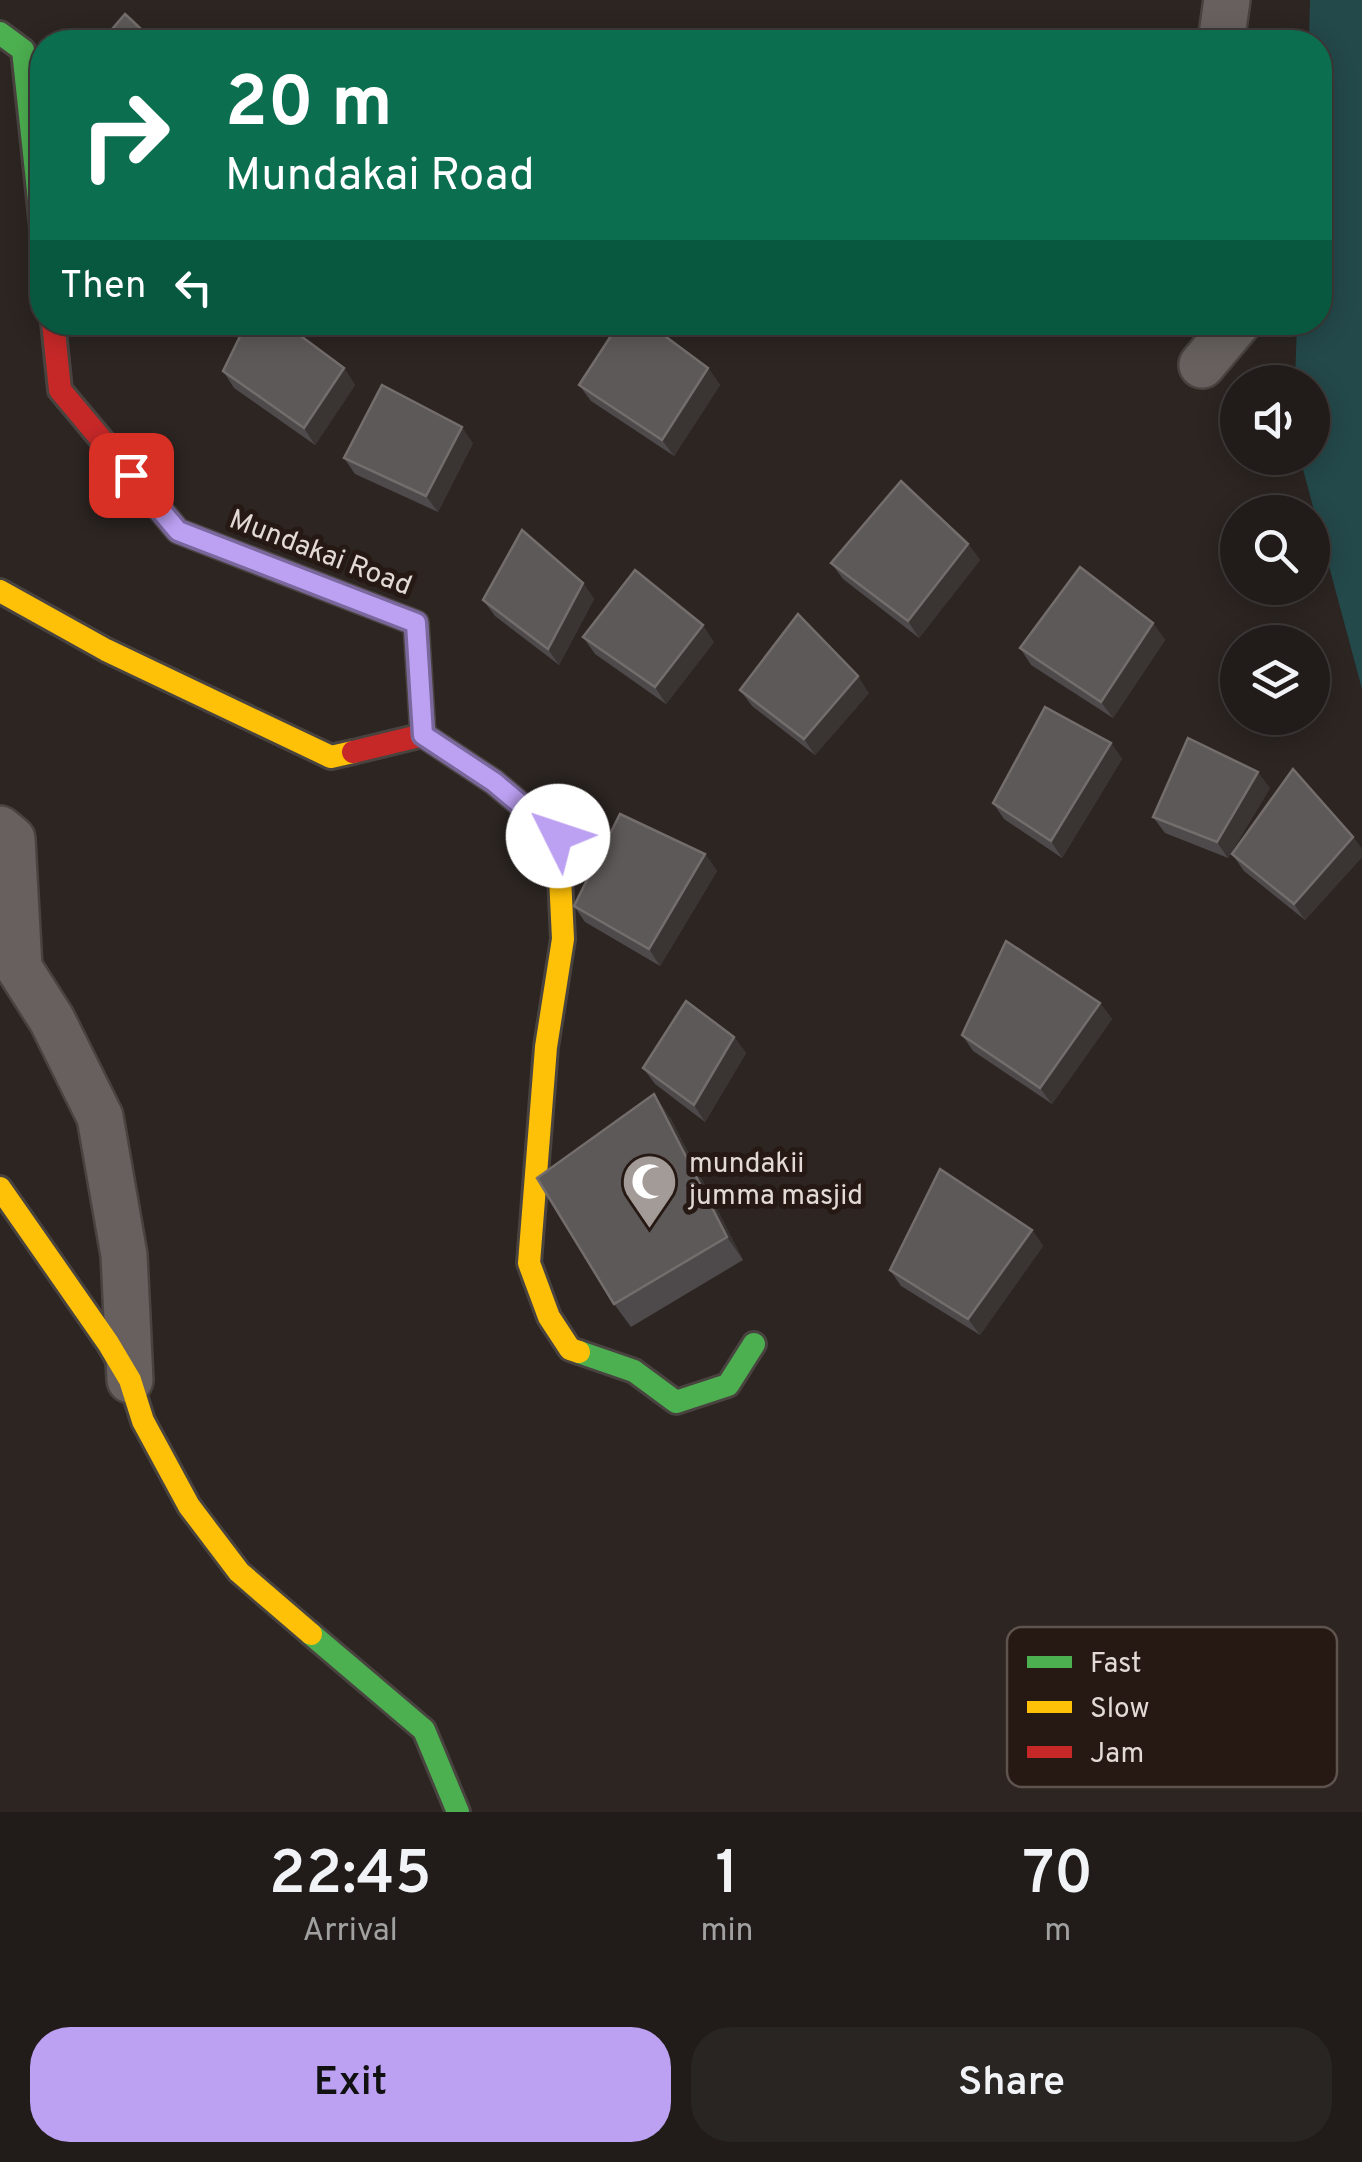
<!DOCTYPE html>
<html lang="en">
<head>
<meta charset="utf-8">
<style>
	:root { --surface:#211c1a; --page:#292523; --text:#f1f3f6; --muted:#a2a1a2; --line:#3e3a39; --accent:#bca0f2 }
	body { margin:0; font-family:Overpass,sans-serif; background:var(--page); color:var(--text); height:100vh; display:flex; flex-direction:column; font-size:38px; white-space:nowrap }
	* { box-sizing:border-box; margin:0 }
	p { font-size:32px; color:var(--muted) }
	.icon { flex:none; width:55px; height:55px; fill:none; stroke:currentColor; stroke-width:2; stroke-linecap:round; stroke-linejoin:round }
	.map { position:relative; height:1812px; overflow:hidden }
	.details { display:flex; flex-direction:column; background:var(--surface); flex:1 }
	.details>* { flex:none }
	.guide { position:absolute; left:30px; top:30px; width:1302px; height:305px; border-radius:40px; box-shadow:0 5px 25px #0003,0 0 0 2px var(--line); background:#0b6e4f; color:#fff; overflow:hidden }
	.controls { position:absolute; left:1220px; top:365px; display:grid; gap:20px }
	.controls a { display:grid; place-items:center; width:110px; height:110px; border-radius:50%; background:var(--surface); box-shadow:0 5px 25px #0003,0 0 0 2px var(--line); font-size:50px }
	.pin { position:absolute; display:grid; place-items:center; width:85px; height:85px; color:#fff; margin:-42px; border-radius:20px; box-shadow:0 5px 15px #0006 }
	.me { position:absolute; width:110px; margin:-55px; rotate:311deg; stroke-linejoin:round; filter:drop-shadow(0 0 8px #0008) }
	.turn { display:flex; align-items:center; gap:35px; height:210px; padding:0 30px; font-size:45px }
	.turn .icon { width:130px; height:130px; stroke-width:2.5 }
	.turn b { display:block; font-size:70px; line-height:85px }
	.then { display:flex; align-items:center; height:95px; padding:0 30px; background:#0003; gap:20px; font-size:38px }
	.eta { display:flex; justify-content:space-evenly; align-items:center; height:170px; text-align:center }
	.eta b { font-size:60px; font-weight:600; line-height:70px }
	.action { display:flex; gap:20px; margin-top:auto; padding:20px 30px }
	.action a { flex:1; height:115px; border-radius:40px; background:var(--accent); color:#111; font-size:40px; font-weight:600; line-height:115px; text-align:center }
	.action a+a { background:var(--page); color:var(--text) }
	.map>svg:first-child { display:block }
	.water { fill:#24494b }
	.lines { fill:none; stroke-linecap:round; stroke-linejoin:round }
	.street-casing { stroke:#494340; stroke-width:50 }
	.fast-casing { stroke:#494340; stroke-width:28 }
	.slow-casing { stroke:#494340; stroke-width:28 }
	.jam-casing { stroke:#494340; stroke-width:28 }
	.street { stroke:#67605e; stroke-width:45 }
	.fast { stroke:#4caf50; stroke-width:22 }
	.slow { stroke:#ffc107; stroke-width:22 }
	.jam { stroke:#c62828; stroke-width:22 }
	.wall { fill:#4e494a }
	.shaded-wall { fill:#3a3433 }
	.building { fill:#5e5959; stroke:#736d6c; stroke-width:2.5 }
	.route-casing { stroke:#7a689d; stroke-width:25 }
	.route { stroke:#bca0f2; stroke-width:18 }
	.labels { text-anchor:middle; dominant-baseline:central; stroke-width:10; stroke-linejoin:round; paint-order:stroke }
	.street-label { font-size:28px; fill:#e3dad6; stroke:#261914 }
	.poi-label { font-size:28px; fill:#e3dad6; stroke:#261914; text-anchor:start }
	.key { fill:#261914; stroke:#5f534e; stroke-width:2.5 }
	.key-label { font-size:28px; fill:#e3dad6 }
</style>
</head>
<body>
<div class="map">
<svg width="1362" height="1812" viewBox="0 0 1362 1812">
	<rect width="100%" height="100%" fill="#2c2522"/>
	<path class="water" d="M1310 0H1362V689L1300 458H1312V382H1295L1297 323 1320 322V42H1309Z"/>
	<g class="lines">
		<defs>
			<path id="street" d="M1221 42 1227 0
				M1202 365 1238 322
				M0 829 12 839 19 968 52 1020 100 1117 124 1255 130 1380"/>
			<path id="fast" d="M0 33 23 50 42 228
				M579 1352 634 1371 676 1402 728 1385 754 1344
				M311 1634 424 1730 458 1812"/>
			<path id="slow" d="M0 591 106 650 331 757 353 752
				M423 735 494 782 558 836 563 939 546 1047 529 1263 549 1317 570 1349 579 1352
				M0 1188 108 1343 130 1380 143 1421 189 1506 239 1572 311 1634"/>
			<path id="jam" d="M53 322 60 390 178 531 416 623 423 735 353 752"/>
		</defs>
		<use href="#street" class="street-casing"/>
		<use href="#fast" class="fast-casing"/>
		<use href="#slow" class="slow-casing"/>
		<use href="#jam" class="jam-casing"/>
		<use href="#street" class="street"/>
		<use href="#fast" class="fast"/>
		<use href="#slow" class="slow"/>
		<use href="#jam" class="jam"/>
	</g>
	<path class="wall" d="M344 368 355 385 315 445 234 388 223 371Z
		M708 368 720 385 674 456 591 401 579 385Z
		M473 443 438 512 355 474 344 458Z
		M968 544 980 560 919 638 843 579 831 563Z
		M583 583 594 599 559 665 495 616 483 600Z
		M1153 623 1165 640 1113 718 1031 665 1020 648Z
		M583 637 714 642 666 704 595 654Z
		M740 690 869 693 815 755 752 706Z
		M1111 743 1122 759 1062 858 1004 819 993 803Z
		M1270 788 1228 858 1165 833 1153 817Z
		M1353 837 1362 849V857L1305 920 1244 871 1232 854Z
		M705 854 717 871 660 966 585 922 574 906Z
		M1100 1003 1112 1019 1052 1104 973 1051 962 1035Z
		M734 1037 746 1053 705 1122 655 1084 643 1068Z
		M670 1117 743 1260 631 1327 614 1304Z
		M1032 1230 1043 1246 980 1335 901 1286 890 1270Z"/>
	<path class="shaded-wall" d="M344 368 355 385 315 445 304 428Z
		M708 368 720 385 674 456 662 440Z
		M462 427 473 443 438 512 426 496Z
		M968 544 980 560 919 638 908 621Z
		M583 583 594 599 559 665 548 649Z
		M1153 623 1165 640 1113 718 1101 702Z
		M703 625 714 642 666 704 655 687Z
		M858 676 869 693 815 755 804 739Z
		M1111 743 1122 759 1062 858 1051 841Z
		M1258 772 1270 788 1228 858 1217 842Z
		M1353 837 1362 849V857L1305 920 1294 904Z
		M705 854 717 871 660 966 649 949Z
		M1100 1003 1112 1019 1052 1104 1040 1088Z
		M734 1037 746 1053 705 1122 694 1105Z
		M654 1094 670 1117 743 1260 727 1237Z
		M1032 1230 1043 1246 980 1335 968 1319Z"/>
	<path class="building" d="M125 14 155 42H101Z
		M247 322H282L344 368 304 428 223 371Z
		M620 322H646L708 368 662 440 579 385Z
		M382 385 462 427 426 496 344 458Z
		M901 481 968 544 908 621 831 563Z
		M522 530 583 583 548 649 483 600Z
		M1080 567 1153 623 1101 702 1020 648Z
		M635 570 703 625 655 687 583 637Z
		M798 614 858 676 804 739 740 690Z
		M1045 707 1111 743 1051 841 993 803Z
		M1188 738 1258 772 1217 842 1153 817Z
		M1293 769 1353 837 1294 904 1232 854Z
		M620 814 705 854 649 949 574 906Z
		M1006 941 1100 1003 1040 1088 962 1035Z
		M686 1001 734 1037 694 1105 643 1068Z
		M654 1094 727 1237 614 1304 537 1178Z
		M940 1169 1032 1230 968 1319 890 1270Z"/>
	<g class="lines">
		<defs>
			<path id="route" d="M131 475 178 531 416 623 423 735 494 782 558 836"/>
		</defs>
		<use href="#route" class="route-casing"/>
		<use href="#route" class="route"/>
	</g>
	<defs>
		<symbol id="mosque-pin" viewBox="-11 -11 22 30"><path d="M0 17L-7.5 6A9.5 9.5 0 1 1 7.5 6Z" fill="#a39b97" stroke="#261914"/><path d="M3.5-4.9A6 6 0 1 0 3.5 4.9A5 5 0 1 1 3.5-4.9Z" fill="#fff"/></symbol>
	</defs>
	<g fill-rule="evenodd">
		<use href="#mosque-pin" x="618" y="1150" width="63" height="86"/>
	</g>
	<g class="labels">
		<g class="street-label">
			<text transform="translate(320 554) rotate(21)">Mundakai Road</text>
		</g>
		<g class="poi-label">
			<text x="689" y="1165">mundakii<tspan x="689" dy="32">jumma masjid</tspan></text>
		</g>
	</g>
	<rect x="1007" y="1627" width="330" height="160" rx="15" class="key"/>
	<rect x="1027" y="1656" width="45" height="12" fill="#4caf50"/>
	<rect x="1027" y="1701" width="45" height="12" fill="#ffc107"/>
	<rect x="1027" y="1746" width="45" height="12" fill="#c62828"/>
	<g class="key-label">
		<text x="1090" y="1672">Fast</text>
		<text x="1090" y="1717">Slow</text>
		<text x="1090" y="1762">Jam</text>
	</g>
</svg>
<div class="controls">
<a><svg class="icon" aria-label="sound" viewBox="0 0 24 24"><path d="M4 9h4l5-4v14l-5-4H4zM17 9q2 3 0 6"/></svg></a>
<a><svg class="icon" aria-label="search" viewBox="0 0 24 24"><circle cx="10" cy="10" r="6"/><path d="M15 15l6 6"/></svg></a>
<a><svg class="icon" aria-label="layers" viewBox="0 0 24 24"><path d="M12 4l9 5-9 5-9-5zM3 14l9 5 9-5"/></svg></a>
</div>
<div class="pin" style="left:131px;top:475px;background:#d93025"><svg class="icon" aria-label="arrive" viewBox="0 0 24 24"><path d="M6 21V4h12l-3 4 3 4H6"/></svg></div>
<svg class="me" style="left:558px;top:836px" viewBox="-20 -20 40 40"><circle r="19" fill="#fff"/><path d="M0-13L10 11 0 6-10 11z" fill="#bca0f2"/></svg>
<div class="guide">
<div class="turn"><svg class="icon" aria-label="right" viewBox="0 0 24 24"><path d="M7 20v-9h11M14 6l5 5-5 5"/></svg><div><b>20 m</b>Mundakai Road</div></div>
<div class="then">Then<svg class="icon" aria-label="left" viewBox="0 0 24 24"><path d="M17 20v-9H6M10 6l-5 5 5 5"/></svg></div>
</div>
</div>
<section class="details">
<div class="eta">
<div><b>22:45</b><p>Arrival</p></div>
<div><b>1</b><p>min</p></div>
<div><b>70</b><p>m</p></div>
</div>
<div class="action"><a>Exit</a><a>Share</a></div>
</section>
</body>
</html>
